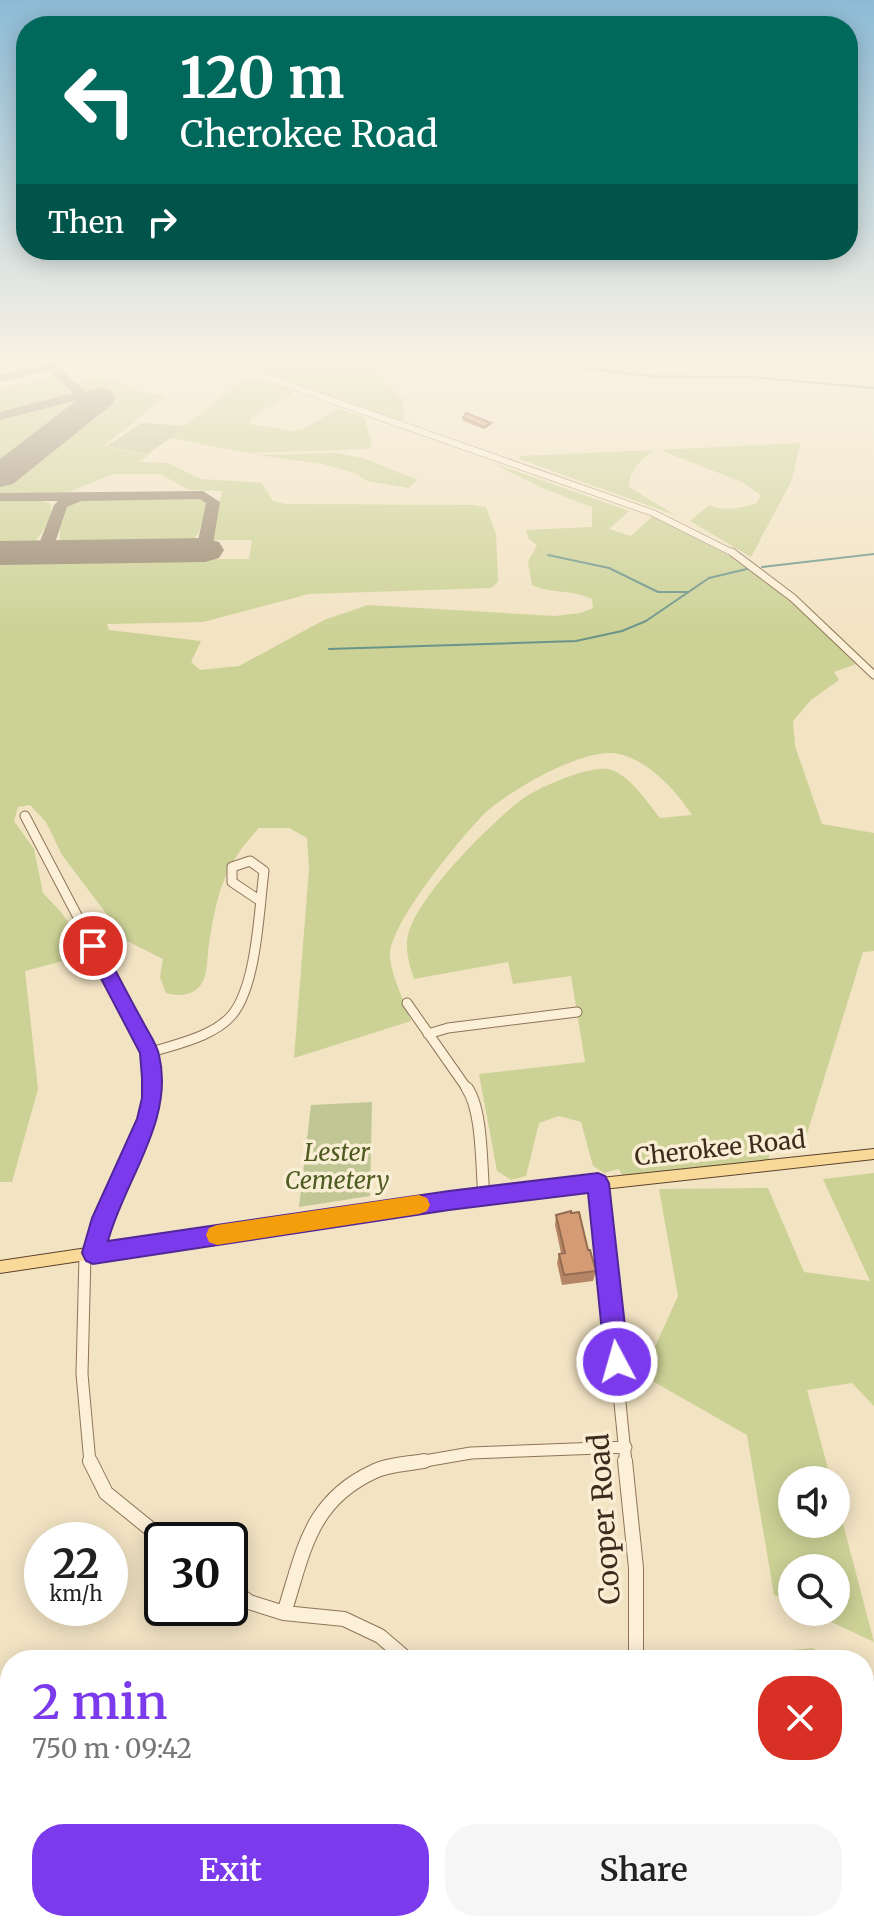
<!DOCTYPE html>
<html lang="en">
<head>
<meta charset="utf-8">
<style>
	:root { --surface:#fff; --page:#f6f6f6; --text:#222; --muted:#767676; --accent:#7c3aed }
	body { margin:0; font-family:Merriweather,serif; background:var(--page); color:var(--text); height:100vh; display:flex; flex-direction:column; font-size:30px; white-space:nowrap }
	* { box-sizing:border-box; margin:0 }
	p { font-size:26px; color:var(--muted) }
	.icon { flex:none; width:44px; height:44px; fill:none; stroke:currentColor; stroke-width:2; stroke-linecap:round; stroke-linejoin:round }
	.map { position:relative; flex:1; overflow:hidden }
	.drawer { position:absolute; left:0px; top:1650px; width:874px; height:282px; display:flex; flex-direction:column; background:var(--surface); border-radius:32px 32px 0 0; box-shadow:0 4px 20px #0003 }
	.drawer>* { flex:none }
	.guide { position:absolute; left:16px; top:16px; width:842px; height:244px; border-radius:32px; box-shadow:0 4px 20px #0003; background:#00695c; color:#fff; overflow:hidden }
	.controls { position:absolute; left:778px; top:1466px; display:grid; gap:16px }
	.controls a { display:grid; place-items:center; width:72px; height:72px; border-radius:50%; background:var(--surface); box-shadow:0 4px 20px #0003; font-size:40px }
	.speed { position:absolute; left:24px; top:1522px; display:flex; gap:16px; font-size:40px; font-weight:700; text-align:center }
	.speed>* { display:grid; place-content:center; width:104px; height:104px; border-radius:50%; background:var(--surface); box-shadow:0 4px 20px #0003; line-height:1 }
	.speed small { font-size:20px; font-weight:400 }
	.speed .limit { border:4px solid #111; border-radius:12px; background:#fff; color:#111 }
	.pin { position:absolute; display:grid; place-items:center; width:68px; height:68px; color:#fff; margin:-34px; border:4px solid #fff; border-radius:50%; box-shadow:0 2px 8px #0007 }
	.me { position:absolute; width:88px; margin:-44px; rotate:354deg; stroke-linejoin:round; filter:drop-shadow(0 0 6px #0008) }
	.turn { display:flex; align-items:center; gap:28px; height:168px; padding:0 32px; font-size:36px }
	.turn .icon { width:104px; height:104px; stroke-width:2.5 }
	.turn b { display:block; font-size:56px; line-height:68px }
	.then { display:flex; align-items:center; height:76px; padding:0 32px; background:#0003; gap:16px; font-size:30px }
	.round { display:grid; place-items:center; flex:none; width:84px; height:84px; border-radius:32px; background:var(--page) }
	.head { display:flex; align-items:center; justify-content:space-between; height:136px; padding:0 32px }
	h1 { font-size:48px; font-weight:600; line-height:60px; color:var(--accent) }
	.cta { display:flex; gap:16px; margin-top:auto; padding:16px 32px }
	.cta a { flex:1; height:92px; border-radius:32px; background:var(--accent); color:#fff; font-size:32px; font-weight:600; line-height:92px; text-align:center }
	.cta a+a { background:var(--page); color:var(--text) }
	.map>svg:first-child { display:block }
	.green { fill:#ccd296 }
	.cemetery { fill:#c1c695 }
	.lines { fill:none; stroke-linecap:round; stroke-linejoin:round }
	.stream { stroke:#6b9489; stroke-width:2 }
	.taxiway { fill:#988870; fill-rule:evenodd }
	.runway { fill:#988870; fill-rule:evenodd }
	.minor-far4-casing { stroke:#8f7458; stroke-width:7 }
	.minor-far3-casing { stroke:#8f7458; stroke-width:9 }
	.minor-far2-casing { stroke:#8f7458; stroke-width:11 }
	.minor-far1-casing { stroke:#8f7458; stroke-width:13 }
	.minor-casing { stroke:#8f7458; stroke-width:16 }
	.major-casing { stroke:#5c422c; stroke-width:2 }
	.minor-far4 { stroke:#fcf0d8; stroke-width:6 }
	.minor-far3 { stroke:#fcf0d8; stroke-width:7 }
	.minor-far2 { stroke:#fcf0d8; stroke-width:9 }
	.minor-far1 { stroke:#fcf0d8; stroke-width:11 }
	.minor { stroke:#fcf0d8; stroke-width:14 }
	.major { fill:#f9d998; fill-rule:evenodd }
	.wall { fill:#b68565 }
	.building { fill:#d49b75; stroke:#946c52; stroke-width:2 }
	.route { fill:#7c3aed; stroke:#51269a; stroke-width:2 }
	.slow { fill:#f59e0b }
	.labels { text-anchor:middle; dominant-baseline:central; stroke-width:7; stroke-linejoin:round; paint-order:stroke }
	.street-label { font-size:24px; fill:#3d2c1d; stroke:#f9edd4 }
	.park-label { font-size:24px; font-style:italic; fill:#4e5c22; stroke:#f9edd4 }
	.near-street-label { font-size:28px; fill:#3d2c1d; stroke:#f9edd4 }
</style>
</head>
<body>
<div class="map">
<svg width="874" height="1931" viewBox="0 0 874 1931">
	<rect width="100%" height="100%" fill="#f2e3c3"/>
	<path class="green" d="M230 363H375L373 366 403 400 404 419 401 423Z
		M53 377 61 378 74 390 72 394 0 413V389Z
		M97 377 119 381 134 390 166 396 104 446 149 455 138 462 168 463 201 479 262 483 273 501 285 504 473 505 486 507 496 534 498 582 491 588 309 594 203 622 107 624 109 630 201 641 191 662 200 670 239 666 324 620 368 605 555 616 580 613 593 608 592 599C572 589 551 594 532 585L528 562 537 545 528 538 526 530 592 527V507L542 488 490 462 629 511 609 529 631 536 653 516 747 565 783 591 856 664 834 672 839 680 811 700 793 721 795 746 822 824 874 833V951L863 952 802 1150 769 1153V1161L622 1175 619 1169 604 1173 593 1166 581 1122 559 1116 539 1123 526 1176 511 1180 497 1171 479 1074 585 1062 571 976 513 984 508 962 414 979C409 965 404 945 409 931 422 892 488 826 521 800 536 788 588 766 607 769 628 772 647 802 660 818L692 815C675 789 645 756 612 753 578 751 511 790 486 812 463 835 386 927 390 958 392 978 405 1002 411 1021L294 1058 309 869 307 838 289 828H259C223 866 217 894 209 944 207 955 208 971 203 981 196 996 179 997 166 993L160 977 163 959 127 941 62 855 46 822 30 805 18 807 14 821 34 849 43 893 61 912 90 954 25 971 38 1089 12 1182H0V560L249 559 252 540H212L222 491 189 490 160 474H113L67 493 0 494V486L81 423 94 418 116 400 86 393 75 384Z
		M254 379 290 389 292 394 251 418 249 424 292 431 305 428 339 409 364 417 372 443 368 449 247 453 170 438 240 382Z
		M62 401H79L64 412 63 417 0 466V418Z
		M800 443 792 480 751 557 690 521 709 505C726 512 739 508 757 503L761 495 742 482 660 450Z
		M654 450C641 460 629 470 629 487L675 515 519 459 520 456Z
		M337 453 363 458 418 480 408 488 367 481 355 473 323 464 258 455Z
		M196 497 206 500 207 504 199 532 191 543 61 545C58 531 61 507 75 500Z
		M0 500H40L51 504C53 518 41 535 32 545L0 546Z
		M874 1173V1406L852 1383 807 1390 831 1480H792V1524H836V1497L874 1642 810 1612H836V1568H792V1603L774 1595 747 1435 642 1375 678 1296 659 1189 768 1188 804 1272 870 1281 823 1179Z
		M812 1648 837 1660H645L646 1653 731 1656Z
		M864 1673 874 1678V1746L871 1739 864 1738Z"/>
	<path class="cemetery" d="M142 423 187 426 148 454 107 446Z
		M372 1102 370 1196 299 1207 311 1105Z"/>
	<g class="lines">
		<path class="stream" d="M540 363 652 376 751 377 874 388
			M548 555 609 568 658 592H689
			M762 567 874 554
			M329 649 576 641 622 631 646 621 709 578 751 568"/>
		<path class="taxiway" d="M54 363 86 392 105 395V401L82 399 0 420V412L73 393 48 370 0 382V374Z
			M203 491 220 502 212 550 204 555 196 550 206 503 200 499 81 501 67 507 52 552 44 557 36 552 54 505 58 501H0V493Z"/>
		<path class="runway" d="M100 388 111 391 116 398 111 405 13 484 0 487V459L89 391Z
			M205 538 219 542 224 550 219 558 205 562 0 565V541Z"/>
		<defs>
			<path id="minor-far4" d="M226 363 653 513 735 554"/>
			<path id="minor-far3" d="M732 552 793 598 874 675"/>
			<path id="minor-far2" d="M25 816 149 1053 151 1090
				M407 1003 468 1090
				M428 1034 448 1028 577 1012
				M149 1053C176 1044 213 1037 232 1015 257 985 259 909 264 871L250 861 232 867V882L259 900"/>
			<path id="minor-far1" d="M467 1088C483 1111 481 1167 484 1196
				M598 1183 626 1463
				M93 1253 103 1218 147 1119 151 1088
				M85 1255 82 1374 90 1463
				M413 1463 471 1453 626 1447"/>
			<path id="minor" d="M90 1461 106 1493 164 1540
				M625 1461 636 1568V1660
				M230 1588 249 1602 284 1613 344 1619 380 1636 408 1660
				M284 1613C304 1551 309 1501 375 1471 389 1464 409 1464 424 1461
				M0 1706 10 1715
				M0 1835 10 1818
				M864 1866 874 1871
				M339 1922 355 1931
				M206 1931 211 1922
				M520 1931 524 1922"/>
			<path id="major" d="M874 1149V1159L449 1206 0 1273V1261L449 1194Z"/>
		</defs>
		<use href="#minor-far4" class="minor-far4-casing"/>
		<use href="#minor-far3" class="minor-far3-casing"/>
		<use href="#minor-far2" class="minor-far2-casing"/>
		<use href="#minor-far1" class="minor-far1-casing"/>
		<use href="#minor" class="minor-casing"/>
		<use href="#major" class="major-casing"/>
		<use href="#minor-far4" class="minor-far4"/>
		<use href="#minor-far3" class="minor-far3"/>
		<use href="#minor-far2" class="minor-far2"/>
		<use href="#minor-far1" class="minor-far1"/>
		<use href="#minor" class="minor"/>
		<use href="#major" class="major"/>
	</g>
	<path class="wall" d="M463 418 491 423V425L484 429 463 421Z
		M556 1215 588 1250 596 1271 593 1281 562 1285 557 1263 559 1254 561 1253 555 1225Z"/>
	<path class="building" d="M466 413 491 423 484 427 463 418Z
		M571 1211V1213L579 1212 588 1250H590L596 1271 564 1275 559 1254 565 1253 556 1215Z"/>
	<linearGradient id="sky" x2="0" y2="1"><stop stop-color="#8dbbd6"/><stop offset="0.57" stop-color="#f9f2e4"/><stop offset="1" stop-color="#f9f2e4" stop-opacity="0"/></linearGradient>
	<rect width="874" height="633" fill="url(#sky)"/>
	<path class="route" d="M93 939 100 941C114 968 128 995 143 1022 148 1032 157 1044 159 1055 175 1120 124 1181 108 1241L449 1191 598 1173 605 1176 609 1183 629 1362 625 1370 617 1374 609 1370 605 1362 588 1193 449 1210 93 1264 86 1261 82 1253 92 1218 137 1119 142 1098V1078L140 1053 84 946Z"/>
	<path class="slow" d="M419 1195 427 1198 430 1205 427 1211 419 1214 217 1245 209 1242 206 1235 209 1228 217 1225Z"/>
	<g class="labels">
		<g class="street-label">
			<text transform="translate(720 1148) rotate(-6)">Cherokee Road</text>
		</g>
		<g class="park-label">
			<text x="337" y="1152">Lester<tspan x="337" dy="28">Cemetery</tspan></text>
		</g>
		<g class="near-street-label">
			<text transform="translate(604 1519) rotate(-94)">Cooper Road</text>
		</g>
	</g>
</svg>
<div class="controls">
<a><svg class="icon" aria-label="sound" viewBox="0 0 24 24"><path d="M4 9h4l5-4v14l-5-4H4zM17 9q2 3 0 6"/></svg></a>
<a><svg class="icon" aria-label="search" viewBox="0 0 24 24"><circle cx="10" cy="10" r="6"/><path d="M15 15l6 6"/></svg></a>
</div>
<div class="speed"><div>22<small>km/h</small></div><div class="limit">30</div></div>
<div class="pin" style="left:93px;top:946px;background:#d93025"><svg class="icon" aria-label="arrive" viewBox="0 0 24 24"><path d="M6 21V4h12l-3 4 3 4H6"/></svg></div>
<svg class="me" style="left:617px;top:1362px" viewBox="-20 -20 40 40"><circle r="17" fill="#7c3aed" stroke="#fff" stroke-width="3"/><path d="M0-11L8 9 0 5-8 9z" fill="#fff"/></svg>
<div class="guide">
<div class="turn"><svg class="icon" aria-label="left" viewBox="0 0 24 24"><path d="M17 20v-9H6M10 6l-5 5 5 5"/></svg><div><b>120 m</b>Cherokee Road</div></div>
<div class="then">Then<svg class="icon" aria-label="right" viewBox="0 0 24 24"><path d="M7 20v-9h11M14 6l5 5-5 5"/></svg></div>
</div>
<section class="drawer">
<div class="head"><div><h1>2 min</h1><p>750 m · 09:42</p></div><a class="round" style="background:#d93025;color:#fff"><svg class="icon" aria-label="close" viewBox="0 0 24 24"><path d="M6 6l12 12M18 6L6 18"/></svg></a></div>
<div class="cta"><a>Exit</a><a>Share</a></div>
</section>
</div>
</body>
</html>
